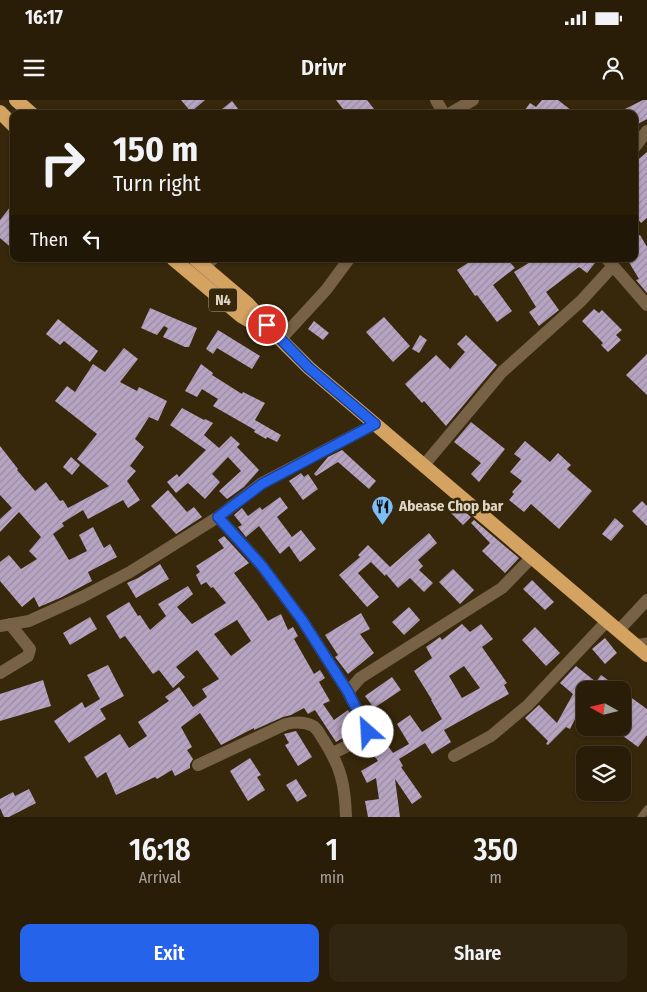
<!DOCTYPE html>
<html lang="en">
<head>
<meta charset="utf-8">
<style>
	:root { --surface:#291d08; --page:#312612; --text:#f1f3f6; --muted:#a5a29c; --line:#453b29; --accent:#2563eb }
	body { margin:0; font-family:"Fira Sans Condensed",sans-serif; background:var(--page); color:var(--text); height:100vh; display:flex; flex-direction:column; font-size:19px; white-space:nowrap }
	* { box-sizing:border-box; margin:0 }
	p { font-size:16px; color:var(--muted) }
	.icon { flex:none; width:28px; height:28px; fill:none; stroke:currentColor; stroke-width:2; stroke-linecap:round; stroke-linejoin:round }
	.map { position:relative; height:717px; overflow:hidden }
	.sheet { display:flex; flex-direction:column; background:var(--surface); flex:1 }
	.sheet>* { flex:none }
	.guide { position:absolute; left:10px; top:10px; width:628px; height:152px; border-radius:10px; box-shadow:0 1px 4px #0004,0 0 0 1px var(--line); background:#291d08; color:var(--text); overflow:hidden }
	.needle { width:32px; rotate:278deg }
	.fabs { position:absolute; left:576px; top:581px; display:grid; gap:10px }
	.fabs a { display:grid; place-items:center; width:55px; height:55px; border-radius:10px; background:var(--surface); box-shadow:0 1px 4px #0004,0 0 0 1px var(--line); font-size:25px }
	.pin { position:absolute; display:grid; place-items:center; width:42px; height:42px; color:#fff; margin:-21px; border:2px solid #fff; border-radius:50%; box-shadow:0 1px 5px #0007 }
	.me { position:absolute; width:55px; margin:-28px; rotate:334deg; stroke-linejoin:round; filter:drop-shadow(0 0 4px #0008) }
	.turn { display:flex; align-items:center; gap:18px; height:105px; padding:0 20px; font-size:22px }
	.turn .icon { width:65px; height:65px; stroke-width:2.5 }
	.turn b { display:block; font-size:35px; line-height:42px }
	.then { display:flex; align-items:center; height:48px; padding:0 20px; background:#0003; gap:10px; font-size:19px }
	.eta { display:flex; justify-content:space-evenly; align-items:center; height:85px; text-align:center }
	.eta b { font-size:30px; font-weight:600; line-height:35px }
	.cta { display:flex; gap:10px; margin-top:auto; padding:10px 20px }
	.cta a { flex:1; height:58px; border-radius:10px; background:var(--accent); color:#fff; font-size:20px; font-weight:600; line-height:58px; text-align:center }
	.cta a+a { background:var(--page); color:var(--text) }
	.status { display:flex; justify-content:space-between; align-items:center; height:35px; padding:0 25px; background:var(--surface); direction:ltr }
	.status svg { height:14px; fill:currentColor }
	header { display:flex; justify-content:space-between; align-items:center; height:65px; padding:0 20px; background:var(--surface); font-size:22px; font-weight:600 }
	.map>svg:first-child { display:block }
	.building { fill:url(#building-hatch); fill-rule:evenodd }
	.lines { fill:none; stroke-linecap:round; stroke-linejoin:round }
	.service { stroke:#786246; stroke-width:7 }
	.minor { stroke:#786246; stroke-width:12 }
	.trunk { stroke:#d4a261; stroke-width:14 }
	.route-casing { stroke:#184099; stroke-width:12 }
	.route { stroke:#2563eb; stroke-width:9 }
	.labels { text-anchor:middle; dominant-baseline:central; stroke-width:5; stroke-linejoin:round; paint-order:stroke }
	.shield { fill:#37270b; stroke:#ada28e; stroke-width:1 }
	.shield-label { font-size:14px; font-weight:bold; fill:#e0d6c6 }
	.poi-label { font-size:15px; font-weight:bold; fill:#e0d6c6; stroke:#37270b; text-anchor:start }
</style>
</head>
<body>
<div class="status"><b>16:17</b><svg viewBox="0 0 49 12"><path d="M0 12V9h3v3zM5 12V6h3v6zM10 12V3h3v9zM15 12V0h3v12zM26 1h20v11H26zM47 4h2v5h-2z"/></svg></div>
<header><svg class="icon" aria-label="menu" viewBox="0 0 24 24"><path d="M4 6h16M4 12h16M4 18h16"/></svg>Drivr<svg class="icon" aria-label="person" viewBox="0 0 24 24"><circle cx="12" cy="8" r="4"/><path d="M4 21q1-7 8-7t8 7"/></svg></header>
<div class="map">
<svg width="647" height="717" viewBox="0 0 647 717">
	<defs>
		<pattern id="building-hatch" width="6" height="6" patternUnits="userSpaceOnUse" patternTransform="scale(1.25)"><rect width="6" height="6" fill="#b7a4c3"/><path d="M-1 1l2-2M0 6l6-6M5 7l2-2" fill="none" stroke="#9a8ba1"/></pattern>
	</defs>
	<rect width="100%" height="100%" fill="#37270b"/>
	<path class="building" d="M181 0H205L191 12Z
		M336 0H367L378 14H347Z
		M542 0H558L576 14H522L530 3 536 7Z
		M643 0H647V19L634 26V14H615Z
		M232 1 242 14H216Z
		M647 52V118L641 123 634 114V88L639 84 634 78V63Z
		M14 102V150L0 138V120Z
		M640 135 647 147V193L636 180 639 179 627 159H634V138Z
		M474 159H507L515 168 493 185 512 211 497 222 477 195 475 196 457 170Z
		M535 159H590L595 163 587 173 579 167 546 192 559 210 539 226 529 212 536 207 514 172Z
		M150 208 197 228 189 247H185L163 237 168 228 164 226 157 235 141 228Z
		M594 209 599 213 602 210 622 230 616 235 621 240 608 252 601 245 603 243 582 221Z
		M384 217 410 246 393 262 366 232Z
		M58 219 98 251 90 262 64 241 60 245 46 234Z
		M314 221 329 233 323 240 308 229Z
		M218 230 260 256 252 269 217 248 213 254 206 249Z
		M420 235 427 240 419 253 412 249Z
		M466 235 497 265 446 326 424 301 422 303 405 284 436 255 450 269 465 252 457 244Z
		M124 248 138 259 120 282 137 291 139 287 167 301 158 321 149 317 135 339 144 347 130 366 136 371 127 381 140 400 128 408 123 400 88 419 83 410 62 423 64 426 53 434 69 460 87 451 79 435 93 427 104 448 110 444 117 457 88 472 92 481 60 498 39 507 34 497 22 507 0 481V462L9 455 21 469 37 459 29 451 41 437 19 412 0 432V419L12 408 0 395V346L18 369 17 370 35 391 46 382 60 401 63 400 68 408 109 386 77 359 97 334 55 301 67 286 75 292 93 264 105 272Z
		M647 254V295L626 275Z
		M201 264 213 273 212 275 242 294 243 292 265 303 255 320 281 335 277 342 267 337 266 339 254 332 255 330 213 306 218 299 202 289 197 297 185 291Z
		M182 308 204 320 205 319 213 323 204 335 219 348 231 336 240 344 237 347 259 370 244 387 227 399 219 391 241 371 228 357 212 374 220 382 205 399 188 383 176 393 167 382 177 374 179 377 206 350 170 325Z
		M471 322 505 349 479 382 471 374 481 363 454 342Z
		M525 341 550 362 558 353 571 365 567 369 592 391 559 429 531 404 524 412 509 400 514 394 512 392 522 381 510 372 521 359 514 354Z
		M342 350 376 381 369 389 338 362 316 376 314 374 328 357Z
		M71 357 80 365 72 375 63 367Z
		M301 373 304 377 308 374 318 389 303 400 289 381Z
		M168 390 187 412 194 407 202 417 176 434 151 406Z
		M280 397 288 408 277 417 292 437 301 430 316 449 300 462 289 446 280 454 259 426 246 437 238 427 242 425 234 415 242 408 248 416 260 407 262 410Z
		M642 401 647 406V426L632 411Z
		M457 405 471 417 463 425 450 412Z
		M615 418 624 426 611 441 602 434Z
		M474 420 519 458 505 473 482 451 490 443 471 423Z
		M429 433 437 443 418 460 423 466 419 470 433 483 424 492 410 478 398 488 386 474 385 476 371 462 358 473 379 497 367 507 339 475 360 457 358 455 368 445 390 467Z
		M224 436 249 463 234 473 257 504 268 521 281 514 288 530 293 527 298 536 294 539 314 574 320 570 325 578 319 582 330 601 323 604 334 620 348 610 359 628 336 642 315 610 308 614 304 608 291 615 283 617 254 630V628L221 645 200 613 181 627 192 647 187 650 193 659 190 664V668L175 676 172 670 157 679 155 677 116 695 106 672 97 678 84 657 120 634 129 648 147 636 138 622 169 601 165 597 179 587 193 607 207 597 202 589 219 579 197 550 176 567 185 577 173 588 159 570 153 574 125 536 120 539 106 516 129 502 138 516 140 515 150 530 166 516 158 504 188 486 193 494 177 507 192 524 226 503 213 487 211 488 206 482 201 485 196 475 200 472 196 466 224 448 218 440ZM237 520 251 541 231 556 214 534Z
		M160 464 169 479 136 498 127 483 138 478Z
		M453 469 474 490 460 504 439 482Z
		M532 480 554 502 545 510 523 489Z
		M409 507 420 520 404 535 392 522Z
		M361 513 370 529 360 534 374 553 348 574 335 557 338 555 325 535Z
		M90 517 97 529 70 545 63 533Z
		M462 524 470 532 481 524 493 539 482 547 507 583 504 585 509 594 444 630 451 642 432 654 425 643 399 659 403 666 401 667 422 697 412 704 395 679 400 717H368L365 701 379 699 376 678 367 683 361 671 378 661 367 646 381 636 393 653 409 644 397 624 410 615 422 632 442 619 431 600H432L414 571 432 558 426 547 440 537 442 540ZM464 566 480 588 462 598 449 576Z
		M535 527 560 553 546 566 522 540Z
		M605 538 617 553 605 564 592 549Z
		M108 565 124 596 100 609 106 619 69 643 54 621 82 602 85 608 100 599 87 575Z
		M576 566 596 582 601 575 622 590H585V607L582 605 570 629 566 627 548 645 546 644 548 641 525 618 539 605 557 623 573 594 560 583Z
		M392 577 401 590 374 608 365 596Z
		M43 580 51 606 0 621V594Z
		M622 591 647 609V635L638 647 612 628H622Z
		M296 631 312 657 298 666 285 645 289 643 284 634Z
		M250 658 261 675 257 677 265 690 248 701 230 671Z
		M296 679 307 696 297 702 286 685Z
		M29 689 36 703 9 717H4L0 708V699L13 692 15 696Z"/>
	<g class="lines">
		<path class="service" d="M634 543 647 541
			M641 717 647 709"/>
		<path class="minor" d="M436 0 444 14
			M449 14 473 0
			M634 48 647 31
			M607 159 647 205
			M204 166 213 159
			M280 240 326 190 349 159
			M424 365 502 272 581 201 613 166
			M218 417 262 466 302 520 348 592 359 614 367 625 368 632 364 638 333 653
			M0 526 29 521 82 497 130 472 218 417 262 383 375 324
			M619 530 647 500
			M0 573 28 556 30 549 10 524
			M348 592 360 578 502 488 532 457
			M454 656 491 636 528 605 607 521
			M198 665 286 624C295 622 305 622 313 626 318 629 320 635 323 639 341 667 345 684 346 717"/>
		<path class="trunk" d="M16 0 32 14
			M0 12 14 26
			M173 159 241 216 265 230
			M195 159 247 203 277 236 309 268 647 555"/>
	</g>
	<g class="lines">
		<defs>
			<path id="route" d="M267 225 309 268 375 324 262 384 218 417 262 466 302 520 348 592 359 614 367 625 368 632"/>
		</defs>
		<use href="#route" class="route-casing"/>
		<use href="#route" class="route"/>
	</g>
	<defs>
		<symbol id="restaurant-pin" viewBox="-11 -11 22 30"><path d="M0 17L-7.5 6A9.5 9.5 0 1 1 7.5 6Z" fill="#7dbef9" stroke="#37270b"/><path d="M-5-6h1v4h1v-4h1v4h1v-4h1v5L-1.5 .5V6h-2V.5L-5-1ZM5-6V6H3V1.5H1.5Q1.5-4 5-6Z" fill="#111"/></symbol>
	</defs>
	<g fill-rule="evenodd">
		<use href="#restaurant-pin" x="370" y="394" width="25" height="34"/>
	</g>
	<g class="labels">
		<rect class="shield" x="209" y="188.5" width="28" height="23" rx="4"/>
		<g class="shield-label">
			<text x="223" y="200">N4</text>
		</g>
		<g class="poi-label">
			<text x="399" y="406">Abease Chop bar</text>
		</g>
	</g>
</svg>
<div class="fabs">
<a><svg class="needle" viewBox="-14 -14 28 28"><path d="M0-13l5 13h-10z" fill="#e53935"/><path d="M0 13l5-13h-10z" fill="#a5a29c"/></svg></a>
<a><svg class="icon" aria-label="layers" viewBox="0 0 24 24"><path d="M12 4l9 5-9 5-9-5zM3 14l9 5 9-5"/></svg></a>
</div>
<div class="pin" style="left:267px;top:225px;background:#d93025"><svg class="icon" aria-label="arrive" viewBox="0 0 24 24"><path d="M6 21V4h12l-3 4 3 4H6"/></svg></div>
<svg class="me" style="left:368px;top:632px" viewBox="-20 -20 40 40"><circle r="19" fill="#fff"/><path d="M0-13L10 11 0 6-10 11z" fill="#2563eb"/></svg>
<div class="guide">
<div class="turn"><svg class="icon" aria-label="right" viewBox="0 0 24 24"><path d="M7 20v-9h11M14 6l5 5-5 5"/></svg><div><b>150 m</b>Turn right</div></div>
<div class="then">Then<svg class="icon" aria-label="left" viewBox="0 0 24 24"><path d="M17 20v-9H6M10 6l-5 5 5 5"/></svg></div>
</div>
</div>
<section class="sheet">
<div class="eta">
<div><b>16:18</b><p>Arrival</p></div>
<div><b>1</b><p>min</p></div>
<div><b>350</b><p>m</p></div>
</div>
<div class="cta"><a>Exit</a><a>Share</a></div>
</section>
</body>
</html>
